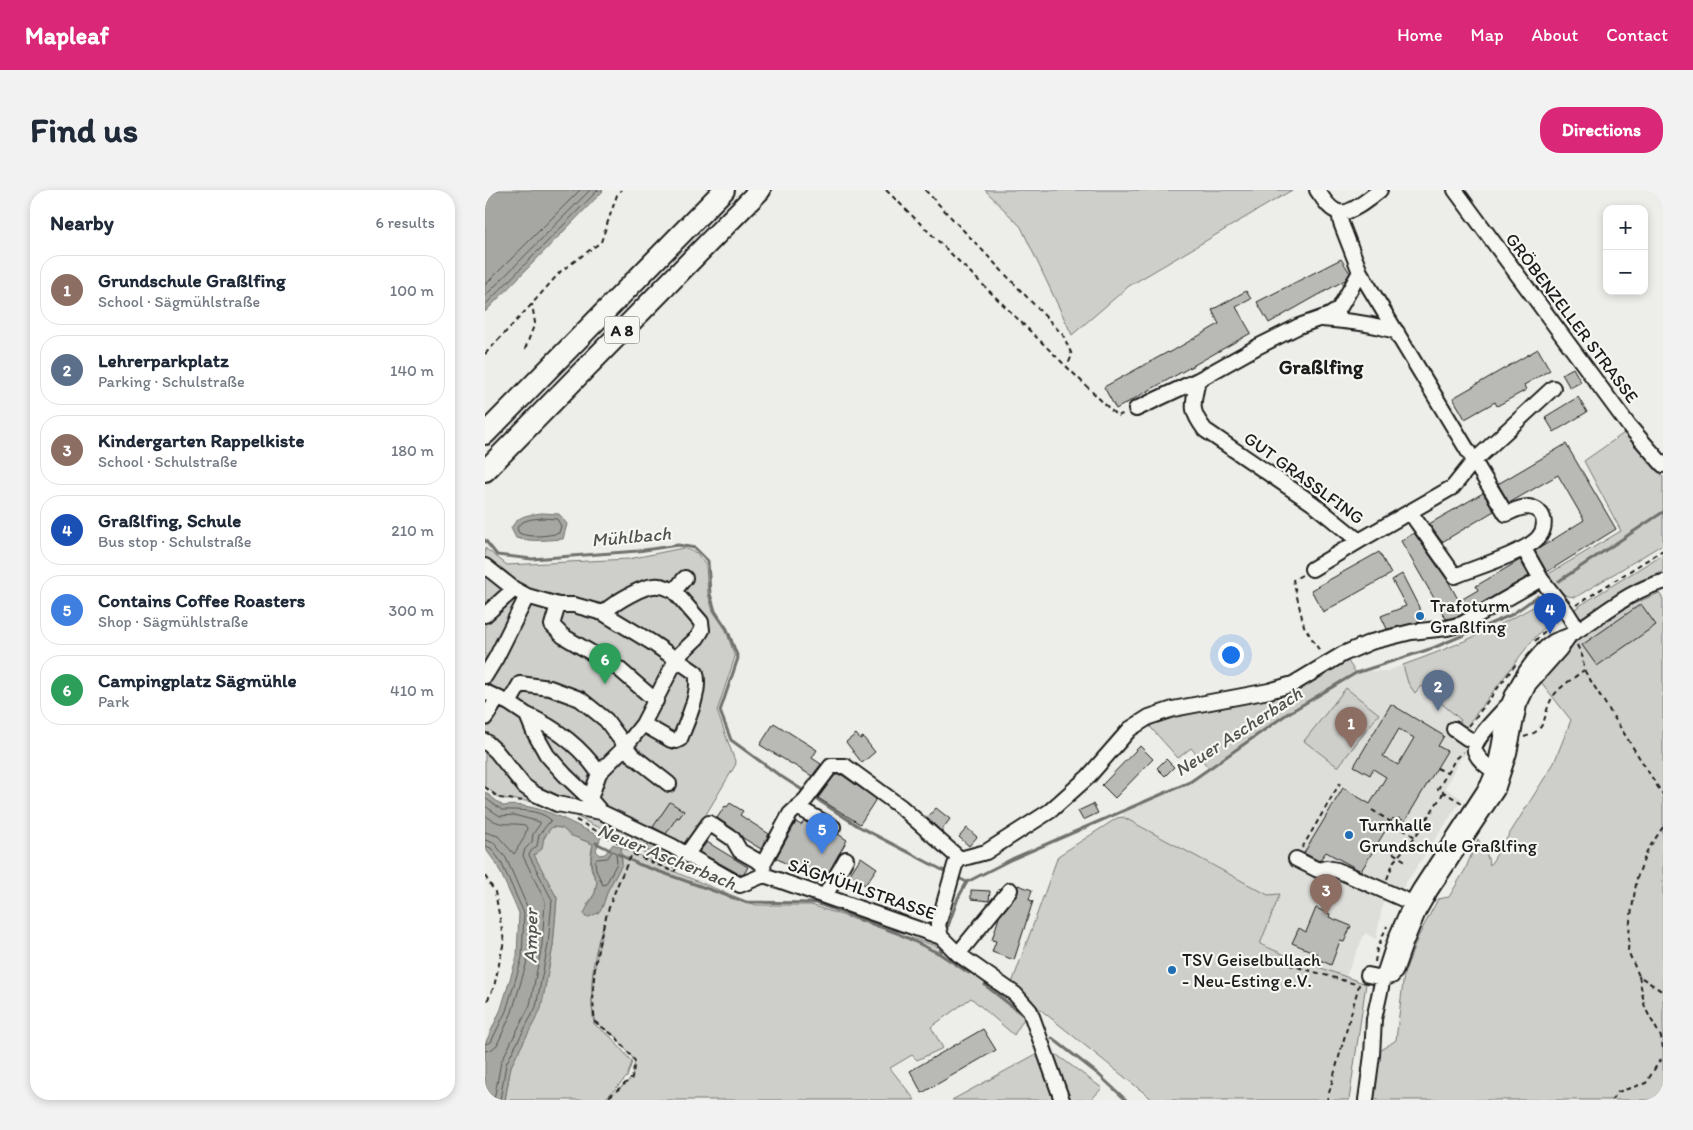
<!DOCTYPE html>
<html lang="en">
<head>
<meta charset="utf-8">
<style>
  :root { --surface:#fff; --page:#f2f2f3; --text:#1f2937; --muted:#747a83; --line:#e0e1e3; --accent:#db2777 }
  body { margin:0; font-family:Itim,sans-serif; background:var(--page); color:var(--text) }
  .controls { position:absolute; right:15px; top:15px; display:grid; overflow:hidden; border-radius:10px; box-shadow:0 2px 8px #0003 }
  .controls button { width:45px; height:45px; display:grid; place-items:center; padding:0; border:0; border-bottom:1px solid var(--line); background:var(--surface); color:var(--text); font:25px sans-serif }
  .you { position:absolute; left:745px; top:464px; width:18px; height:18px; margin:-12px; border:4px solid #fff; border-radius:50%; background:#1a73e8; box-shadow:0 0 0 8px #1a73e833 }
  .badge { display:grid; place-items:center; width:32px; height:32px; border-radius:50%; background:var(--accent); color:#fff; font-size:16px; font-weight:700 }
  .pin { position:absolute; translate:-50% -41px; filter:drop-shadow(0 1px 2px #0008) }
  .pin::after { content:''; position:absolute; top:26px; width:18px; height:15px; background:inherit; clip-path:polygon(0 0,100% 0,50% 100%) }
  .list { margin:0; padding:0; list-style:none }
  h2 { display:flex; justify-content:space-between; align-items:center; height:65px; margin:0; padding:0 20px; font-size:21px }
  h2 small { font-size:16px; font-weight:400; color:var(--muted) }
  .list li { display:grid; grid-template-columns:32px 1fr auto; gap:15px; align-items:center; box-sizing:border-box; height:70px; margin:0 10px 10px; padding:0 10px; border:1px solid var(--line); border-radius:20px }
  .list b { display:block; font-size:19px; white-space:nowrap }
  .list p { margin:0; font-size:16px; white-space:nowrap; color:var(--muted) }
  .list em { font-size:16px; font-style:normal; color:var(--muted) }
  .map { position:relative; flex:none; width:1178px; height:910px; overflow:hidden; border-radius:20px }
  header { display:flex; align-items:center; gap:30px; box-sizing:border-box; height:70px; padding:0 25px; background:var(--accent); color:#fff }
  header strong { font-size:24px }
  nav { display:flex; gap:28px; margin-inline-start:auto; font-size:18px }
  .intro { display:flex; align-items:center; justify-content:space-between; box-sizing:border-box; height:120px; padding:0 30px }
  h1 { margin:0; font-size:35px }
  .button { padding:12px 22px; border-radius:20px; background:var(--accent); color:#fff; font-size:18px; font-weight:700 }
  main { display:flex; gap:30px; padding:0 30px }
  aside { flex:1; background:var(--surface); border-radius:20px; box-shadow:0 2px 8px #0003 }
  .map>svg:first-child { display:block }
  .built { fill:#ddddda }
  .green { fill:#cececb; stroke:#757574 }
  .water { fill:#a6a6a3; stroke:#6f6f6d }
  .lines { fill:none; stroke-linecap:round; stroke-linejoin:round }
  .shore { stroke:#535352; stroke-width:1 }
  .stream { stroke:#6f6f6d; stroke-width:3 }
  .building { fill:#b9b9b6; stroke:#1c1c1c; fill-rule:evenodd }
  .minor-casing { stroke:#1c1c1c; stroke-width:18 }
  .highway-casing { stroke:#1c1c1c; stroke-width:24 }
  .path { stroke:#1c1c1c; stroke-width:2; stroke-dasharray:5 4; stroke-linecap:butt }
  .minor { stroke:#f6f6f2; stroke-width:14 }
  .highway { stroke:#f6f6f2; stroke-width:20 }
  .poi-dot { fill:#1f6fb2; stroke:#f6f6f2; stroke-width:2 }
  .labels { text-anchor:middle; stroke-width:4.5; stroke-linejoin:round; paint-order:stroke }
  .shield { fill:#f6f6f2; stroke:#5d5d5c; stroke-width:1 }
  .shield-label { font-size:16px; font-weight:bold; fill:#1c1c1c }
  .street-label { font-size:18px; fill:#1c1c1c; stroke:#f6f6f2 }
  .poi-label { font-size:18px; fill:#1c1c1c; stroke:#f6f6f2; text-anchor:start }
  .water-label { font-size:19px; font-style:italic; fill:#535352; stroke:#f6f6f2 }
  .quarter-label { font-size:20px; font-weight:bold; fill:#1c1c1c; stroke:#f6f6f2 }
</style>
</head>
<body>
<header>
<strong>Mapleaf</strong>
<nav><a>Home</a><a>Map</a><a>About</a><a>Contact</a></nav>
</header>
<div class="intro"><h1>Find us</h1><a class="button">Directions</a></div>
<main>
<aside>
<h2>Nearby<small>6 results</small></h2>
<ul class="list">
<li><span class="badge" style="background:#8d6e63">1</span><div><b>Grundschule Graßlfing</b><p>School · Sägmühlstraße</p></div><em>100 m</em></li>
<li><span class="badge" style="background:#5c6f8a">2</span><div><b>Lehrerparkplatz</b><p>Parking · Schulstraße</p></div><em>140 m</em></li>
<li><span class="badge" style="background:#8d6e63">3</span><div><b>Kindergarten Rappelkiste</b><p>School · Schulstraße</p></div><em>180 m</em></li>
<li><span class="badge" style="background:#1a4fb4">4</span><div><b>Graßlfing, Schule</b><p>Bus stop · Schulstraße</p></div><em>210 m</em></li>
<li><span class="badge" style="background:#3f7fe0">5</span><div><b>Contains Coffee Roasters</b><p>Shop · Sägmühlstraße</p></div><em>300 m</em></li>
<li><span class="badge" style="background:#2e9e5b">6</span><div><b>Campingplatz Sägmühle</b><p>Park</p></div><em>410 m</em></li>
</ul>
</aside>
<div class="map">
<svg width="1178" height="910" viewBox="0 0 1178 910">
  <rect width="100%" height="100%" fill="#edede9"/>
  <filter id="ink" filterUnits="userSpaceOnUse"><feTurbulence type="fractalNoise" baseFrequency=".02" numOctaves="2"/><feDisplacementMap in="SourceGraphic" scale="10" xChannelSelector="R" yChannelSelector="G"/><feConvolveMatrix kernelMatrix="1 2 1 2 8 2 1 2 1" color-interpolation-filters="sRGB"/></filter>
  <g filter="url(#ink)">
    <path class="built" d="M1065 407 1072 423 1046 452 981 537 979 552 981 564 975 569 960 598 977 609 909 711 899 707 891 749 880 743 860 788 775 754 794 704 783 705 638 627V621L705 592 802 524 871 483 885 481H902L946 465 1030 428Z"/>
    <path class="green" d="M500 0H807L644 96 587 145 536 37Z
      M1142 241 1178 287V354L1091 407C1076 407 1069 397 1060 386L1136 341 1099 271Z
      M0 358 22 375 144 369 198 358 212 363 221 376 223 404 228 421 241 440 250 467 232 521 251 574 189 678 167 668 126 641 108 635 79 620 58 613 14 608 0 596Z
      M1178 364V382C1168 386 1157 389 1148 394 1135 402 1107 432 1091 428L1089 424 1091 418Z
      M1174 403 1178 409V910H888L895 861 911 850 919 784 933 747 953 709 964 707 980 680 993 649 1001 662 1005 675 1069 573 1086 530 1056 492 1094 448 1148 414Z
      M1065 407 1072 423 1046 452 978 541 972 536 976 530 936 496 930 503 923 493 918 475C969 457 1019 435 1065 407Z
      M858 464 871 483 802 524 724 578 706 558 693 568 659 530 784 501Z
      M861 498 894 524 853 577 819 551Z
      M638 627 783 705 795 704 775 754 805 767 881 794 864 910H668L526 796 573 666 632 628Z
      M66 637 77 638 85 645 108 654C105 668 103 678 112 691L110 703 102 715 117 718 123 700 137 674 136 657 197 685 271 715H326L463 760 543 822 529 845 486 808 446 837 458 858 432 870 427 865 405 878 430 910H120L147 888 150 871 131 847 110 832 107 817 108 785 119 733C107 766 104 800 109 834L126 847 147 872 142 887 119 910H20L26 876 56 817 68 756 72 708 49 665Z
      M555 862 572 865 617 898 606 910H467Z"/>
    <path class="water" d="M0 0H117L118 1 0 122Z
      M57 323 74 324 82 334 78 349C62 350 46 352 31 348L26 338C34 325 42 325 57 323Z
      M0 602 18 616C53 611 85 633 116 647L111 660 114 665 120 664 128 654 136 657 137 674 123 700 117 718 113 723 104 727H100L99 723 110 703 112 691C104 678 106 668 108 654L85 645 77 638 67 637 59 647 57 659 49 665 72 708 68 756 56 819 26 876 20 910H0V854L16 819 32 766 34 723 12 675 0 658Z"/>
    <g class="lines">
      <path class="shore" d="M0 95 95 0
        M0 106 105 0
        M0 115 113 0
        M57 328 72 329 76 336 74 343C62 346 45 348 34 343L32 338C37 329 48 329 57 328Z
        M0 608 17 620C32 620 54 619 66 630L54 645 52 656 46 661 44 665 67 710 63 755 51 817 21 874 15 910
        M0 616 15 626 29 625 55 632V634L48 644 47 652 40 659 38 666 60 711 57 755 45 815 16 872 9 910
        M0 625C16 638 23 632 40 635L42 638 39 648 29 664 13 646 0 642
        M0 650 9 653 21 668 45 723 43 768 27 822 12 855 6 860 0 861
        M0 656 6 658 16 672 39 723 37 768 21 821 6 852 0 854
        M128 661 131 663 132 673 121 694 118 695 111 680 110 671 112 669 122 668Z"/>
      <path class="stream" d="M0 350 12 365 47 369 153 361 193 355 210 358 223 371 225 404 230 421 242 439 253 468 235 521 246 550 294 585 322 603
        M1074 391 1178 322
        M327 606 373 636 463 683
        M111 653 125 660
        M133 664 153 674 260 712 331 713 412 743 455 764 456 758
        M471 687 482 692
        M463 736 473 708 482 692 527 669 705 592 802 524 871 483 948 458 1026 425 1053 406
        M455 764 484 783
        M500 795 538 825
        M567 848 613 884 641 910"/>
    </g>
    <path class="building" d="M856 69 865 83 860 90 784 133 772 112Z
      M761 101 766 109 751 117 766 143 631 219 619 197 683 162 684 163 734 134 727 120Z
      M1053 159 1065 180 1039 195 1041 200 1012 216 1010 212 980 229 968 208Z
      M1088 178 1096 192 1085 198 1077 184Z
      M1093 207 1102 222 1069 242 1060 227Z
      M1081 254 1131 339 1062 382 1050 361 1099 330 1073 285 1024 313 1013 294Z
      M998 303 1009 321 957 352 944 334Z
      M929 343 963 391 974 411 993 400 991 396 1035 370 1044 386 974 426 961 429 916 351Z
      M894 362 906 384 838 422 826 400Z
      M917 384 940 429 931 433 902 439 896 426 921 416 907 390Z
      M1156 414 1171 435 1112 476 1097 455Z
      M906 514 959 546 953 556 962 561 920 631 913 628 911 631 908 628 876 681 841 662 834 671 819 663 858 598 885 614 901 587 888 579 885 585 869 576ZM914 539 929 548 913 575 898 566Z
      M289 533 332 560 327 568 336 574 327 586 275 555Z
      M371 544 375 549 378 547 390 562 377 573 361 552Z
      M655 556 668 569 630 608 617 595Z
      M681 569 689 577 680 586 672 578Z
      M350 585H357L391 609 375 634 333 608Z
      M185 612 199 621 194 628 192 627 181 644 168 637Z
      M245 613 258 621 255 625 284 644 276 659 258 648 253 642 232 628 240 616 242 617Z
      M608 614 613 623 598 630 593 621Z
      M451 618 465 629 456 641 442 628Z
      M319 631 344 645 349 646 353 644 362 650 337 694 291 668 311 632 316 635Z
      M482 638 492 647 484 656 474 647Z
      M222 652 263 677 259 684 256 685 214 662Z
      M163 654 184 665 180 672 160 659Z
      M376 667 392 678 380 695 365 684Z
      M533 695 547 700 544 710 548 711 529 770 507 762 511 751 507 750 514 727 532 705Z
      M486 700 505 701 504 711 486 709Z
      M831 718 845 724 844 727 866 736 859 752 855 751 846 775 831 768 833 764 807 753 814 738 821 742Z
      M498 839 511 860 437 903 425 881Z"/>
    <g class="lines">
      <defs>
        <path id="minor" d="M832 0C838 8 844 20 854 22 866 25 886 7 895 0
          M970 0 1144 236 1178 275
          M854 22 856 33 875 82 1021 324C1028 321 1035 317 1043 317 1061 319 1063 338 1052 349 1036 364 992 377 970 386L925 322
          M836 129C861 131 887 133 912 142
          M713 190C708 215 704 219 720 240L827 313 874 351 968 297 988 272 1068 198
          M651 219 713 190 772 157 814 136 845 125 854 119 875 82
          M1039 359 1056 389
          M0 376 29 399
          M827 379 874 351
          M42 406 73 415H89L118 423 166 452 211 483C216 502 202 531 195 549L191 551 186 550 158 534
          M73 415 67 435 78 446 134 479 171 511
          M118 423C129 413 159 394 174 396 179 396 185 399 189 401
          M0 425 29 399 42 406 11 468 0 486
          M0 502 24 513 42 525 49 542 62 565 80 585 105 609
          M24 513 35 494 65 498 95 509 121 530 147 565 184 594
          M42 525C71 538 95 556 114 583
          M0 528 13 508
          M969 539 982 548 991 552
          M0 551 11 561 39 596 50 604 72 614 116 622 187 656 255 695 279 685
          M1017 580 1010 582C1003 577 993 570 990 561 987 551 1014 525 1022 516
          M312 617 348 637
          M116 622 105 609 114 583 140 557 158 534 193 466 212 448 217 440 216 432 189 401 200 388
          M202 664 224 633 248 649 255 661 278 674
          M811 669 833 680 841 678 852 680 927 713
          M279 685 456 747 473 764 530 804 545 821 577 910
          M279 685 278 674 305 624 321 609 346 576H360L416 617 475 669
          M340 706 361 669
          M456 747 453 735 470 675 475 669 501 662 565 621 603 587 645 539 664 527 688 519 784 501 808 494 858 464 886 452 926 442 962 438 977 434 1056 389 1081 421 1093 440
          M473 764 525 700
          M910 782 921 751 933 722 945 701 1012 600 1024 563 1034 515 1044 494 1075 459 1084 446
          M883 785 898 788 907 786
          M881 910 887 865 889 829 898 788 911 748 924 718 935 699 1003 595C1016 569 1014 541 1024 514 1031 495 1050 464 1068 452 1073 449 1080 448 1085 445 1114 428 1146 399 1178 392"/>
        <path id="highway" d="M0 244 239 0
          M0 281 275 0"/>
      </defs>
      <use href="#minor" class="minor-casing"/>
      <use href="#highway" class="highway-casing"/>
      <path class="path" d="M401 0 632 226 640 223
        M440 0 578 145 587 165 582 177
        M40 159 50 133 47 114
        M0 164 47 114 76 81 116 52 132 5 136 0
        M817 385 808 390 819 436 836 463
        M1091 415 1178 360
        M1050 451 1073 428
        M1092 455 1098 468 1099 480 1178 605
        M984 536 1031 474
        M1039 547C1066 539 1056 523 1069 505 1077 495 1089 488 1099 480
        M952 578 962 583
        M0 597 14 608 39 611
        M977 613 953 599 971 568 978 562
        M887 620 930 647
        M91 630 149 661C122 709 102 777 110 832L131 847 150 871 147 888 120 910
        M1178 637 1162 661 1152 688 1145 731 1143 761 1154 786 1178 802
        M893 653 922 672
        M817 658 855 593
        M148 664 189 682 194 674
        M0 686 10 702 19 751 9 797 0 815
        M902 689 909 671 930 647 959 602
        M778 767 874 795 842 910
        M890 772 892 759 902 736
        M1154 786 1160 818 1176 847 1178 858
        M1127 910 1133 902 1161 893 1178 865"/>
      <use href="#minor" class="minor"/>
      <use href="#highway" class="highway"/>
    </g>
  </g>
  <g class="poi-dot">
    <circle cx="935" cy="426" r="5"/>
    <circle cx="864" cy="645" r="5"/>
    <circle cx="687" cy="780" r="5"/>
  </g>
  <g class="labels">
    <rect class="shield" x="119.5" y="126.5" width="35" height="27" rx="4"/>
    <g class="shield-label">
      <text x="137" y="146">A 8</text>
    </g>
    <g class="street-label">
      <text transform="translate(1087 128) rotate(53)" y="6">GRÖBENZELLER STRASSE</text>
      <text transform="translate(819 288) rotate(36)" y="6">GUT GRASSLFING</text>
      <text transform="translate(377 699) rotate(19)" y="6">SÄGMÜHLSTRASSE</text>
    </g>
    <g class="poi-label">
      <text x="945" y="422">Trafoturm<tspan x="945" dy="21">Graßlfing</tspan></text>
      <text x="874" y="641">Turnhalle<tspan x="874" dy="21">Grundschule Graßlfing</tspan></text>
      <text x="697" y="776">TSV Geiselbullach<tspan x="697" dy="21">- Neu-Esting e.V.</tspan></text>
    </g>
    <g class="water-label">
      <text transform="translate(146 346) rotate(-5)" y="7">Mühlbach</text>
      <text transform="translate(753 541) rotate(-33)" y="7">Neuer Ascherbach</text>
      <text transform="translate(182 666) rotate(22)" y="7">Neuer Ascherbach</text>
      <text transform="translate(45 746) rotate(-89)" y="7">Amper</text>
    </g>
    <g class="quarter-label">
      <text x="836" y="184">Graßlfing</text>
    </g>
  </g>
</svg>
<div class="controls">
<button>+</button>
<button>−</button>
</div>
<div class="you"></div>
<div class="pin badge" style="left:866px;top:558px;background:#8d6e63">1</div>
<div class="pin badge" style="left:953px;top:521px;background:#5c6f8a">2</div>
<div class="pin badge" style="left:841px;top:725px;background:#8d6e63">3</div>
<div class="pin badge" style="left:1065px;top:444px;background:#1a4fb4">4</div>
<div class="pin badge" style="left:337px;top:664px;background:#3f7fe0">5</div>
<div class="pin badge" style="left:120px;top:494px;background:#2e9e5b">6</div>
</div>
</main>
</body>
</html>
